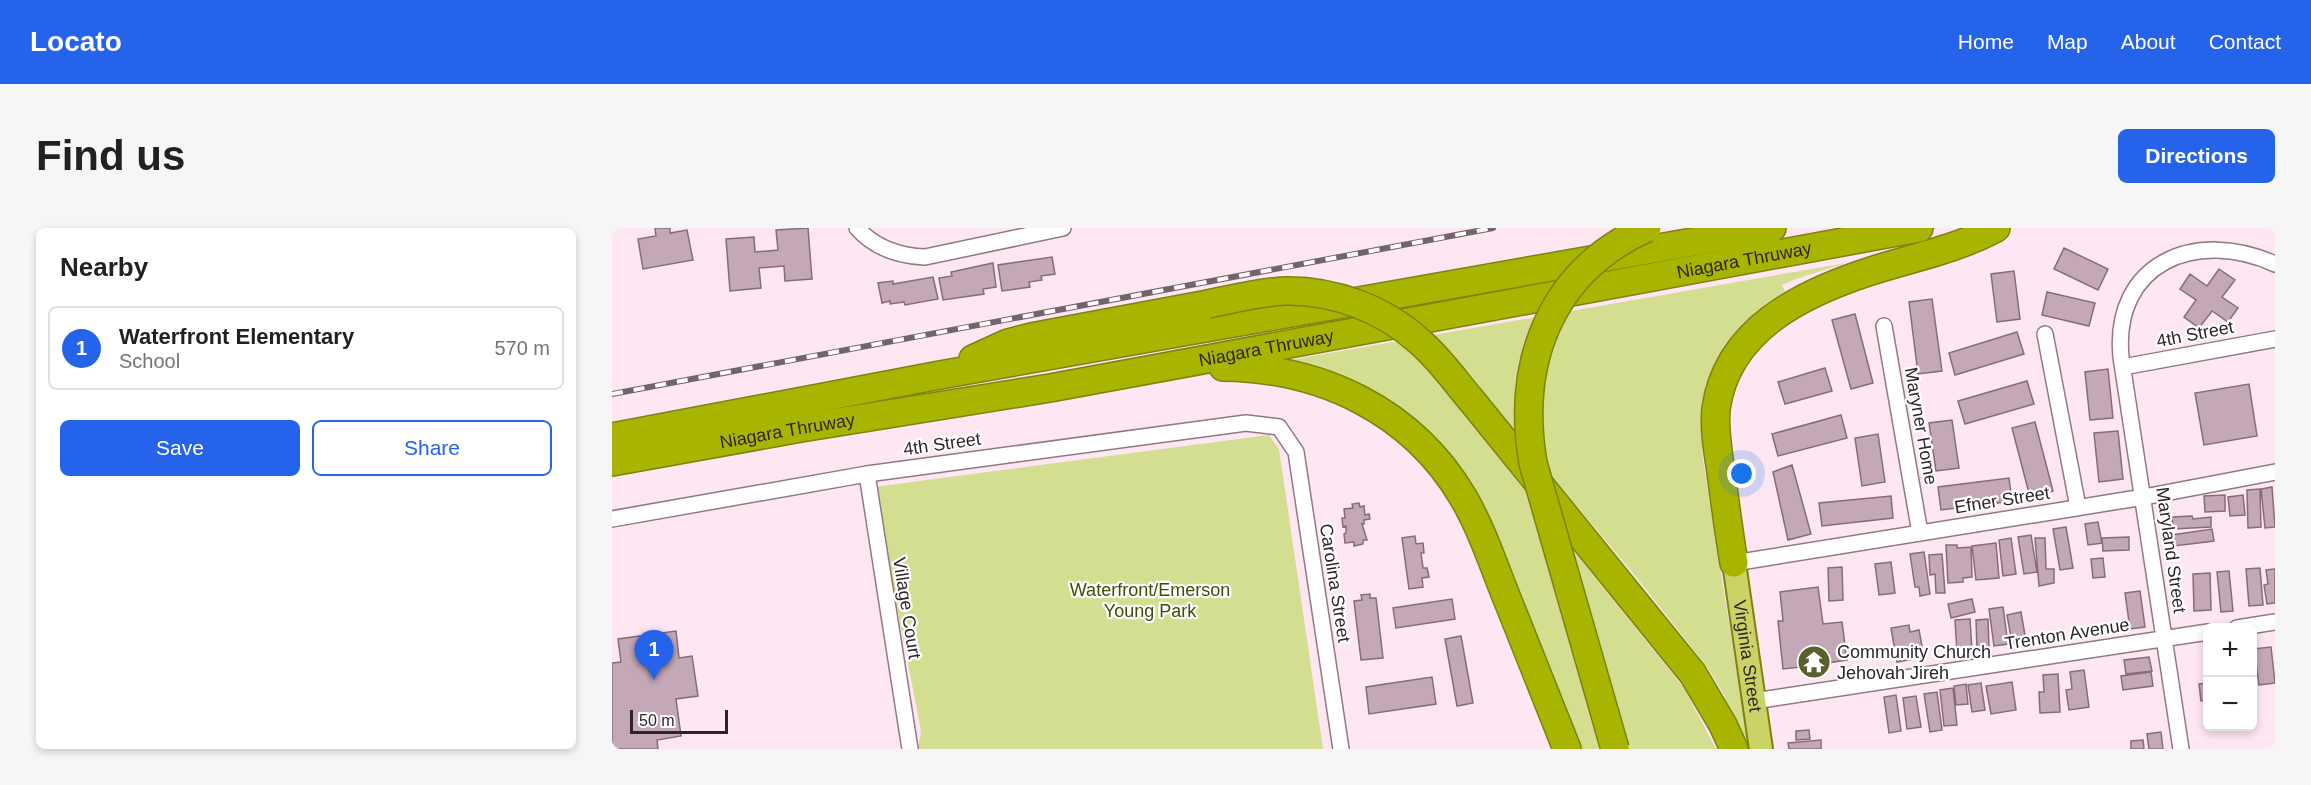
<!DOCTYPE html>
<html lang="en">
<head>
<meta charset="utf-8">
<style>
  :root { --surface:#fff; --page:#f6f6f6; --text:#202124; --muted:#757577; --line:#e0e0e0; --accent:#2563eb }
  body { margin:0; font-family:Helvetica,sans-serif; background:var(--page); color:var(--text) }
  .controls { position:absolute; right:18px; bottom:18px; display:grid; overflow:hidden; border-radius:9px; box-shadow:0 3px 9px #0003 }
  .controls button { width:54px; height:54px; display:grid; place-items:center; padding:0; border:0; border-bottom:2px solid var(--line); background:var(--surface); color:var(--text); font:30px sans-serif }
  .scale { position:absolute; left:18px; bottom:15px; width:98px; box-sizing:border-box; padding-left:6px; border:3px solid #2e2329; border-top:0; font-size:16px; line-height:21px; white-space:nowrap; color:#2e2329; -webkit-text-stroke:4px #fff; paint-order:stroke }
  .you { position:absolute; left:1130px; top:246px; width:21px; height:21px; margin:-15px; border:4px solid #fff; border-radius:50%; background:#1a73e8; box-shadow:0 0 0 9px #1a73e833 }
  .badge { display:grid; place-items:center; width:39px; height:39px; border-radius:50%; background:var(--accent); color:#fff; font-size:20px; font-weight:700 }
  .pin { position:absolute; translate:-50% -50px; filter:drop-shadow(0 2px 3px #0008) }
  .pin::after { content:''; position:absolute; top:32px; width:21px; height:18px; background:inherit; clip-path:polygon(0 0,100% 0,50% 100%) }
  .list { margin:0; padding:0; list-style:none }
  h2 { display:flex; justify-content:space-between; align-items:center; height:78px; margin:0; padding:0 24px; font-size:26px }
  h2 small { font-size:20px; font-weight:400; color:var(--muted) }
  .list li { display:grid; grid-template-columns:39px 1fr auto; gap:18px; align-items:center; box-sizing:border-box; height:84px; margin:0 12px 12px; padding:0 12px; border:2px solid var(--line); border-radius:9px }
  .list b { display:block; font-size:22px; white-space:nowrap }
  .list p { margin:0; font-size:20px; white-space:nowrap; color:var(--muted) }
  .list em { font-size:20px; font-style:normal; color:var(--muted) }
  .actions { display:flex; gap:12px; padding:18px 24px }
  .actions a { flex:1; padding:14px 0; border:2px solid var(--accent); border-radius:9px; text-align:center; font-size:21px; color:var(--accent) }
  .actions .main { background:var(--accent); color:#fff }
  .map { position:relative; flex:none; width:1663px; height:521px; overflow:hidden; border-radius:9px }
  header { display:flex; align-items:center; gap:36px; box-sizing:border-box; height:84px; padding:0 30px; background:var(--accent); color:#fff }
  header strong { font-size:28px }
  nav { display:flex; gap:33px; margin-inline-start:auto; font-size:21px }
  .intro { display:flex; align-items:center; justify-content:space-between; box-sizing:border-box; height:144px; padding:0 36px }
  h1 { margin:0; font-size:42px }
  .button { padding:15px 27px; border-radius:9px; background:var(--accent); color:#fff; font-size:21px; font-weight:700 }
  main { display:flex; gap:36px; padding:0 36px }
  aside { flex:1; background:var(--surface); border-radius:9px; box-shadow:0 3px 9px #0003 }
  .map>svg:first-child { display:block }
  .green { fill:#d3de90 }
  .building { fill:#c4a8b7; stroke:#866c7a; stroke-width:1.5 }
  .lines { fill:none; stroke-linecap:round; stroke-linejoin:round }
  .minor-casing { stroke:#927886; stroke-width:18 }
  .primary-casing { stroke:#7d820e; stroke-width:26 }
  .motorway-casing { stroke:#7d820e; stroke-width:30 }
  .minor { stroke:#fff; stroke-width:15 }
  .primary { stroke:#cbd366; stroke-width:22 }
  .motorway { stroke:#a8b500; stroke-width:27 }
  .rail-casing { stroke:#73646c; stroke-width:6 }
  .rail { stroke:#fff; stroke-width:4; stroke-dasharray:11; stroke-linecap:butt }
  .motorway-bridge-casing { stroke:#7d820e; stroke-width:30; stroke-linecap:butt }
  .motorway-bridge { stroke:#a8b500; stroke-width:27 }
  .labels { text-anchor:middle; stroke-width:4.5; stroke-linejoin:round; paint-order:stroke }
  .street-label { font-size:18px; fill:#2e2329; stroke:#fff }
  .park-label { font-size:18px; fill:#454b07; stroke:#fff }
  .poi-label { font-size:18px; fill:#2e2329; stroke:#fff; text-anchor:start }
</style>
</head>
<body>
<header>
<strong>Locato</strong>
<nav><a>Home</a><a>Map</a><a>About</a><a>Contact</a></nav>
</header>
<div class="intro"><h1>Find us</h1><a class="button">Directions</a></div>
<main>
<aside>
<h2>Nearby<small></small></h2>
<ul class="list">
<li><span class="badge">1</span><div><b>Waterfront Elementary</b><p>School</p></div><em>570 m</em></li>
</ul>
<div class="actions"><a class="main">Save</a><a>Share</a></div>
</aside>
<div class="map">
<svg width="1663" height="521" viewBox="0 0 1663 521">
  <rect width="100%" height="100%" fill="#fee6f3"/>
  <path class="green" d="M1234 35 1184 51 1170 57 1173 63C1131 88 1107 125 1093 172 1088 191 1090 212 1091 232L1137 521H1133L1112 467 1096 440 1025 350 896 196 849 176 905 252 1072 460 1104 521H965L822 211 672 133Z
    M657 207 667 221 711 521H306L309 503 262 259Z"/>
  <path class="building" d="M43 0H58V5L75 2 81 32 31 41 26 11 44 8Z
    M196 0 200 51 173 53 172 38 147 40 149 60 118 63 114 11 142 9 143 24 166 22 164 2Z
    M1452 20 1496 41 1486 62 1442 41Z
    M440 29 443 46 429 48 430 52 417 54 418 59 390 63 386 37Z
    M381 35 384 59 371 61 372 66 331 72 327 50 340 48 339 44Z
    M1607 41 1623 52 1610 69 1626 80 1616 94 1600 83 1587 100 1572 89 1584 72 1568 61 1578 46 1595 58Z
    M1402 43 1408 91 1385 94 1379 46Z
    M321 49 326 71 293 77 292 74 278 76V73L270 75 266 55 281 53V56Z
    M1435 64 1483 75 1477 98 1430 87Z
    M1320 71 1330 143 1306 146 1297 74Z
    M1243 86 1261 155 1239 161 1220 92Z
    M1405 104 1412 126 1343 147 1337 125Z
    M1213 140 1220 163 1173 176 1166 154Z
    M1496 141 1501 190 1478 192 1473 144Z
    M1415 153 1422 176 1353 196 1346 173Z
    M1637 156 1645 208 1592 217 1583 165Z
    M1229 187 1235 210 1166 228 1160 206Z
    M1340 192 1347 240 1324 243 1317 195Z
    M1423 194 1441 263 1418 269 1400 200Z
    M1506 203 1511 251 1487 254 1482 205Z
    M1266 206 1273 254 1250 258 1243 210Z
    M1180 237 1199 306 1176 312 1161 244Z
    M1397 250 1400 273 1329 282 1326 259Z
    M1660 259 1663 299 1653 300 1649 261Z
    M1648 261 1649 299 1636 300 1635 262Z
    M1613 267V283L1593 284 1592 268Z
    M1631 267 1633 287 1618 288 1616 269Z
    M1279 268 1281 290 1210 298 1207 275Z
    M747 275 748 279 752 278 753 287 757 286 758 291 752 292V296H750L755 312H751V316L742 318V314L733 315 732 306 734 305V298L731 299 730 290H733L732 281 741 280 740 276Z
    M1580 288 1581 291 1599 289V299L1561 301 1560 289Z
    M1486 294 1490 315 1476 317 1473 296Z
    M1454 299 1461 340 1448 342 1441 301Z
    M1600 301 1602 313 1562 318 1560 307Z
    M1419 307 1425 344 1412 346 1406 309Z
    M803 308 804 316 811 315 812 325H809L811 340H815L817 349 810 350 811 359 797 361 790 310Z
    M1517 309V322L1491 323 1490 310Z
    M1399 310 1404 346 1391 348 1387 312Z
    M1423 310H1433L1434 341H1442V355L1427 358Z
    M1384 315 1387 350 1364 352 1360 318Z
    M1334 317H1345V320L1359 319 1360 349 1351 350V354L1336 355Z
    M1312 324 1318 366 1308 368 1307 359H1303L1298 326Z
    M1330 326 1333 365H1324L1323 346 1318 347 1317 327Z
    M1491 330 1493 349 1481 350 1479 331Z
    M1279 334 1283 365 1267 367 1263 336Z
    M1230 339 1231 372 1217 373 1216 340Z
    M1648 340 1651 377 1637 378 1634 341Z
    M1663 341V375L1655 376 1652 357 1656 356 1654 342Z
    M1617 343 1621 383 1609 384 1605 344Z
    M1598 345 1599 382 1582 383 1581 346Z
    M1206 359 1211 396 1230 394 1235 432 1208 436V443L1197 445V438L1171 441 1166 393H1171L1168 364Z
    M1528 363 1533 399 1518 401 1513 365Z
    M758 366V370H764L771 430 749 432 742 373 750 372 749 367Z
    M840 371 843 391 784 400 781 380Z
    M1360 371 1363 384 1339 390 1336 376Z
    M1391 379 1396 416 1382 418 1377 381Z
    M1409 384 1414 413 1400 415 1395 387Z
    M1358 391 1360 423 1345 424 1343 392Z
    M1376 391 1377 421 1365 422 1364 392Z
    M1297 397 1298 404 1307 402 1312 429 1285 434 1279 400Z
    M64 403 67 430 80 428 86 468 64 471 69 508 45 512 46 521H0V435L9 434 6 411Z
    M849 408 861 475 845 478 833 411Z
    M1659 419 1663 455 1647 457 1642 421Z
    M1537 429 1540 443 1514 446 1512 432Z
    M1472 442 1477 479 1457 482 1454 462 1460 461 1458 444Z
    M1539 444 1541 458 1511 462 1509 448Z
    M1446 446 1448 484 1428 485 1427 464H1432L1431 447Z
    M820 449 824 476 757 486 754 459Z
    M1400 454 1404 482 1379 486 1374 458Z
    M1369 455 1373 482 1360 484 1356 457Z
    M1596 455V472L1589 473 1587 456Z
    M1354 456 1356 476 1344 477 1342 458Z
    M1341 460 1345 497 1332 498 1328 462Z
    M1325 464 1330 502 1318 504 1312 466Z
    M1284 467 1289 503 1277 505 1272 469Z
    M1304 468 1309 499 1295 501 1291 470Z
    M1197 502 1198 511 1184 512V503Z
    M1549 504 1551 521H1537L1535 506Z
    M1209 512V521H1177L1176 515Z
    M1531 512 1532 521H1519V513Z"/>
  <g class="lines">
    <defs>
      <path id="minor" d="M245 0C263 20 286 28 313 29L451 0
        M1272 98 1308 305
        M1433 106 1466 279
        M1511 139 1663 111
        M255 246 298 521
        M0 291 255 246 634 195 667 199 684 224 729 521
        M1122 335 1532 269 1663 244
        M1625 400 1663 394
        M1142 473 1596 404
        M1569 521 1509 129C1500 35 1584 0 1663 36"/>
      <g id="primary">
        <path id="s1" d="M1122 335 1149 521"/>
      </g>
      <g id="motorway">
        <path d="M361 131 396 115 419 109 596 76"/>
        <path d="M611 139C710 140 800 183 851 269 871 303 883 342 898 378 917 426 936 473 955 521"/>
        <path d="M860 173 1081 446 1111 497 1122 521"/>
        <path d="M0 209 328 147 1160 0"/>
        <path id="s2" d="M0 234 189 200 438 160 1307 0"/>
        <path d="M1122 335C1117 305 1113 275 1109 244 1106 224 1102 202 1104 181 1115 101 1191 65 1259 43 1302 29 1343 22 1384 0"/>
      </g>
    </defs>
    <use href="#minor" class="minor-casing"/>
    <use href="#primary" class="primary-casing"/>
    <use href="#motorway" class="motorway-casing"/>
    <use href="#minor" class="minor"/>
    <use href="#primary" class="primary"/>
    <use href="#motorway" class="motorway"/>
    <defs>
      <path id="rail" d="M0 166 881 0"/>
    </defs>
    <use href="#rail" class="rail-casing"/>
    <use href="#rail" class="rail"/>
    <defs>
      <path id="motorway-bridge" d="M596 76C621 71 648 64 673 63 722 62 772 81 808 114 828 131 843 153 860 173
        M1003 521 921 235C904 135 938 43 1035 0"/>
    </defs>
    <use href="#motorway-bridge" class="motorway-bridge-casing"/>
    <use href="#motorway-bridge" class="motorway-bridge"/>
  </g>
  <defs>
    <symbol id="temple-disc" viewBox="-11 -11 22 22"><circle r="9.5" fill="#595f2d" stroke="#fff"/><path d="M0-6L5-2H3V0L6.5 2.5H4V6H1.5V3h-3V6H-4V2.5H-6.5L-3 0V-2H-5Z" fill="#fff"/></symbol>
  </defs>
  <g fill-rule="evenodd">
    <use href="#temple-disc" x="1183" y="415" width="38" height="38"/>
  </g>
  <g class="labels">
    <g class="street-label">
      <text dy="6" stroke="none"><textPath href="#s2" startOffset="1150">Niagara Thruway</textPath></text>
      <text transform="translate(1583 106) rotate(-11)" y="6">4th Street</text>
      <text dy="6" stroke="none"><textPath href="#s2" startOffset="664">Niagara Thruway</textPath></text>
      <text transform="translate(1309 198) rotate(80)" y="6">Maryner Home</text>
      <text dy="6" stroke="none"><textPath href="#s2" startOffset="178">Niagara Thruway</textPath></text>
      <text transform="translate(330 216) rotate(-8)" y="6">4th Street</text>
      <text transform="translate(1390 272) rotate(-9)" y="6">Efner Street</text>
      <text transform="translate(1559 322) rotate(82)" y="6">Maryland Street</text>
      <text transform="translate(723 355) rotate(81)" y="6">Carolina Street</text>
      <text transform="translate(295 380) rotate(81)" y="6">Village Court</text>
      <text transform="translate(1455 406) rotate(-9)" y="6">Trenton Avenue</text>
      <text dy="6" stroke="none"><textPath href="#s1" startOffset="94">Virginia Street</textPath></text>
    </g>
    <g class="park-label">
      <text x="538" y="368">Waterfront/Emerson<tspan x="538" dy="21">Young Park</tspan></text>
    </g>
    <g class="poi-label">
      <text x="1225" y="430">Community Church<tspan x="1225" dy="21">Jehovah Jireh</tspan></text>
    </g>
  </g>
</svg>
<div class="controls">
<button>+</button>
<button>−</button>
</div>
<div class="scale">50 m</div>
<div class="you"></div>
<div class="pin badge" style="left:42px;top:452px">1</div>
</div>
</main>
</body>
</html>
